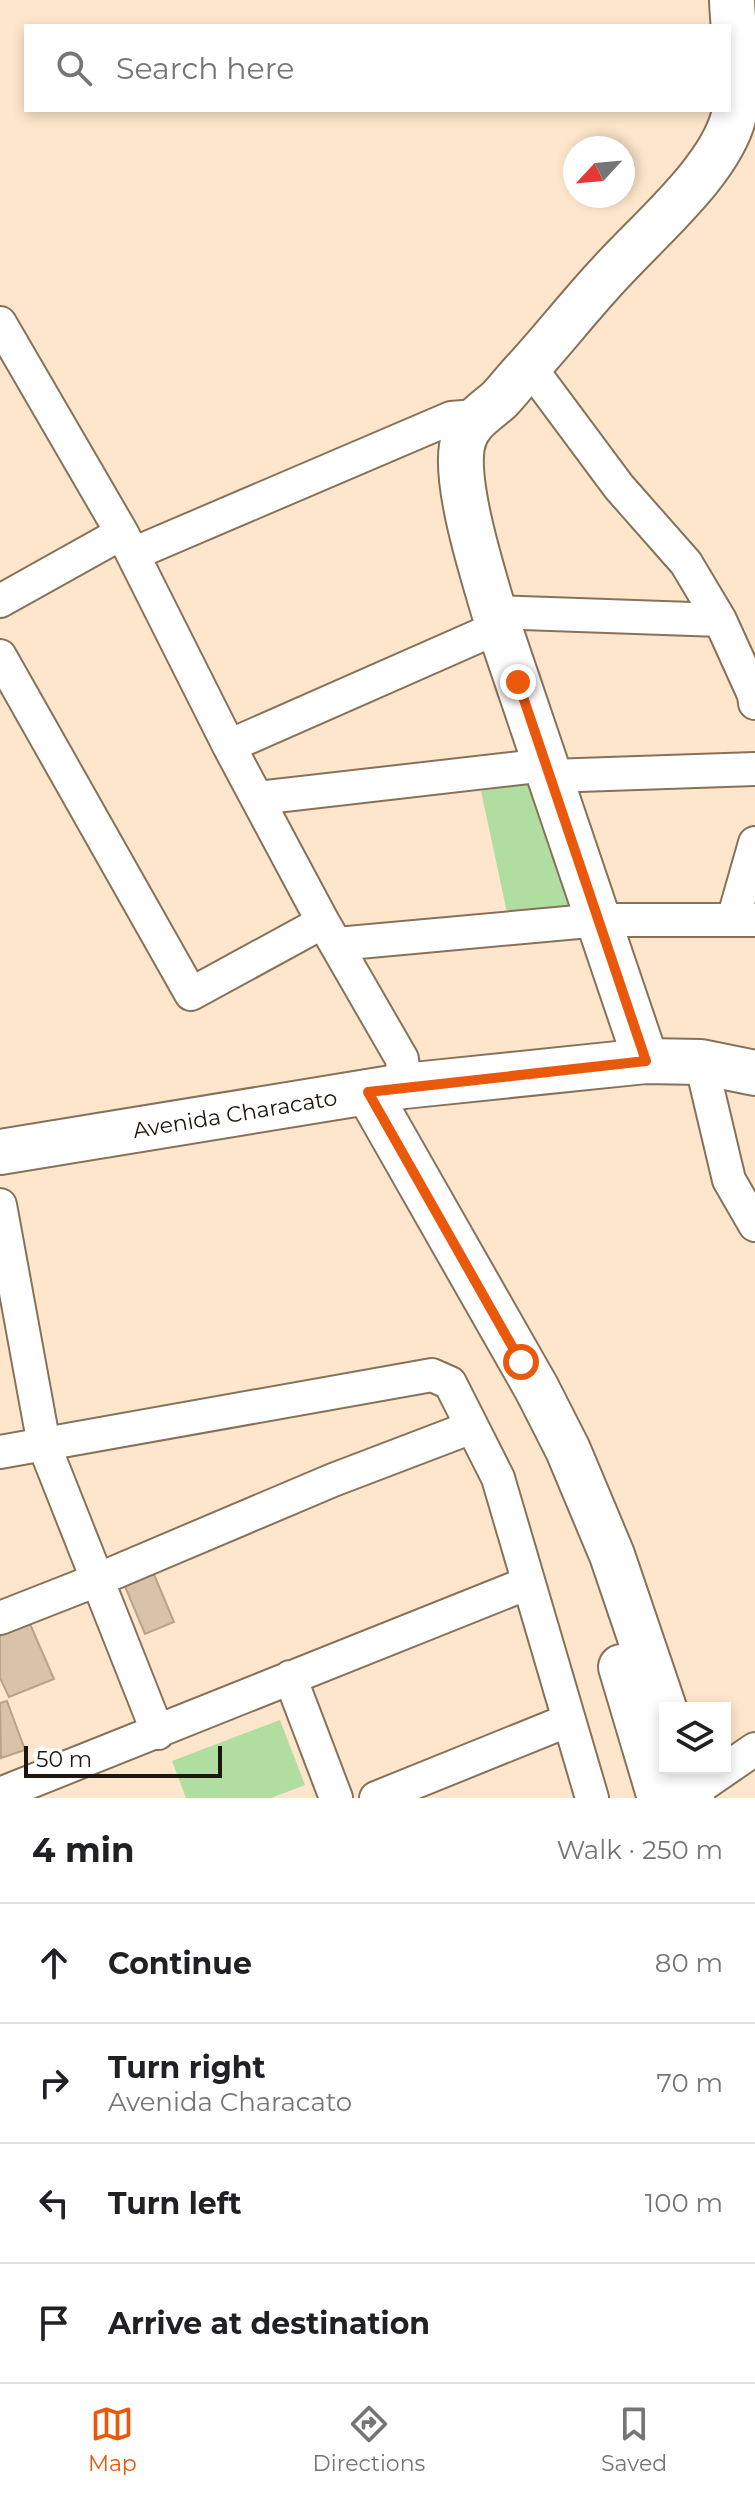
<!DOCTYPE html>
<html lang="en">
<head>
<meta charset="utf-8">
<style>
  :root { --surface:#fff; --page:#f2f2f2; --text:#202124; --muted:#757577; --line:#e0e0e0; --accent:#ea580c }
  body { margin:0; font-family:Montserrat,sans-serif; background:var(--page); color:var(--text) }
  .controls { position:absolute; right:24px; bottom:24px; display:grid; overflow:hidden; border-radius:0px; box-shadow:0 4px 12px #0003 }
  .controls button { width:72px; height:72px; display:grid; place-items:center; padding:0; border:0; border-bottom:2px solid var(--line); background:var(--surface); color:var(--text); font:40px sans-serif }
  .compass { position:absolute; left:563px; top:136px; width:72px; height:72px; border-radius:50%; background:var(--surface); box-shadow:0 4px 12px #0003; rotate:244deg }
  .scale { position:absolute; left:24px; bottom:20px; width:198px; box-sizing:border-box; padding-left:8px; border:4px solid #1e160d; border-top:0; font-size:22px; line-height:28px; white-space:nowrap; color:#1e160d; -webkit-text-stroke:6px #fff; paint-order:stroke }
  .stop { position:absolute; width:24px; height:24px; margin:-18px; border:6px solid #ea580c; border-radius:50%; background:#fff }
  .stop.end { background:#ea580c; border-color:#fff; box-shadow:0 2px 8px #0008 }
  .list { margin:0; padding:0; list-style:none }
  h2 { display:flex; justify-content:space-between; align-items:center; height:104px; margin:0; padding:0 32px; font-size:34px }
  h2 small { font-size:26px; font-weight:400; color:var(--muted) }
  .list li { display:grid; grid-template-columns:52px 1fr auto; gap:24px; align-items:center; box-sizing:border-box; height:120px; padding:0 32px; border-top:2px solid var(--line) }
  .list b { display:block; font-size:30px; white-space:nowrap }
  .list p { margin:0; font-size:26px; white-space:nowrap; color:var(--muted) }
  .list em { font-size:26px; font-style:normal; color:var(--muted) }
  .icon { flex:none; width:44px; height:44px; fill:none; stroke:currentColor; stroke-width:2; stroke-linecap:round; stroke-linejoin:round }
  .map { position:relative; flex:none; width:755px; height:1798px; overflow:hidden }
  .search { position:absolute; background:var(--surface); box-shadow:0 4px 12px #0003; left:24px; right:24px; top:24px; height:88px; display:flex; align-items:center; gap:20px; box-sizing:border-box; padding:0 28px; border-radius:0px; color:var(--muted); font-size:30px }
  .sheet { height:584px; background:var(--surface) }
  nav { display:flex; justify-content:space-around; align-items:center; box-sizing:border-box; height:112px; border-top:2px solid var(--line); background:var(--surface); font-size:22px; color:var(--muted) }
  nav a { display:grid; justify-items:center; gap:4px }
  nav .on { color:var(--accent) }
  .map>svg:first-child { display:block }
  .green { fill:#afdea0 }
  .building { fill:#d8c2a8; stroke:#b8a289; stroke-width:2 }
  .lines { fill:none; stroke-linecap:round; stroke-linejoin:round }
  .street-casing { stroke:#86725a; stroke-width:36 }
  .secondary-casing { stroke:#86725a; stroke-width:48 }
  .street { stroke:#fff; stroke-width:32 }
  .secondary { stroke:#fff; stroke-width:44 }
  .route { stroke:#ea580c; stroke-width:10 }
  .labels { text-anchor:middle; stroke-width:7; stroke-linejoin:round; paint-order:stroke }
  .street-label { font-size:22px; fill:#1e160d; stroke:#fff }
</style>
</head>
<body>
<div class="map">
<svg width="755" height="1798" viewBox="0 0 755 1798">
  <rect width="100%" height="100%" fill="#fde6cb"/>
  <path class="green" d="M535 783 572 916 509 922 481 791Z
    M280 1720 305 1785 271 1798H186L172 1761Z"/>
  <path class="building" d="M150 1565 174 1622 145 1634 121 1577Z
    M30 1624 54 1679 9 1697 0 1678V1636Z
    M7 1701 25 1750 1 1758 0 1703Z"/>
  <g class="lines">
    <defs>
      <path id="street" d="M0 323 122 533 229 746 323 922 402 1059 404 1086
        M529 366 619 487 686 563 720 620 754 695 755 703
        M133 554 451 418 476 416
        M0 601 122 533
        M494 612 720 620
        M0 656 191 994 323 922
        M229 746 499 627
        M550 776 755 769
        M258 798 546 765
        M733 920 755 843
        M337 944 600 920H755
        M701 1062 729 1180 755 1225
        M0 1205 44 1445 158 1733
        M0 1452 432 1375 450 1383 498 1478 592 1798
        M0 1618 97 1580 333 1480 472 1427
        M290 1677 336 1798
        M691 1793 755 1749
        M0 1794 528 1583
        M376 1798 569 1720"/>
      <g id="secondary">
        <path d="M646 1061 494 612C482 571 455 486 462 446 466 423 483 414 499 400 506 393 512 385 519 377 551 343 579 306 611 272 649 230 721 170 734 115 742 83 733 34 732 0"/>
        <path d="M368 1092 537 1389 568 1450 612 1555 665 1711"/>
        <path id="s1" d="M0 1152 404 1086 646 1061 701 1062 755 1073"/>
        <path d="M621 1667 660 1798"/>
        <path d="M683 1768 692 1798"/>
      </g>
    </defs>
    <use href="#street" class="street-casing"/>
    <use href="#secondary" class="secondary-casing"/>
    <use href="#street" class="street"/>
    <use href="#secondary" class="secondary"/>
  </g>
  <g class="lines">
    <path class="route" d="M518 682 646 1061 368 1092 521 1362"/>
  </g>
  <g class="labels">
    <g class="street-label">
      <text dy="8" stroke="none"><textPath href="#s1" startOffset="238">Avenida Characato</textPath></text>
    </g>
  </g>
</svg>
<div class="controls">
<button><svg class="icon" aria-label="layers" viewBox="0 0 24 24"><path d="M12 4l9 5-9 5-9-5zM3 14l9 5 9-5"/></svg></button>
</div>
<svg class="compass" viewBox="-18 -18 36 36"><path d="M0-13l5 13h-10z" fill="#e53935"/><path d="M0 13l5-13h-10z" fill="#757577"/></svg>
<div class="scale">50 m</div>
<div class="stop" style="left:521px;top:1362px"></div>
<div class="stop end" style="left:518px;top:682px"></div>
<div class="search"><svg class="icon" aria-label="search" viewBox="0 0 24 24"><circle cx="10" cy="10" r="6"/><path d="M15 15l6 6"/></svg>Search here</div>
</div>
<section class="sheet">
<h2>4 min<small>Walk · 250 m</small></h2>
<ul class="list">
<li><svg class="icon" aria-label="ahead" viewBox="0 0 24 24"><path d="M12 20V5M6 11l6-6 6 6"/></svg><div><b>Continue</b></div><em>80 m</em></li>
<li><svg class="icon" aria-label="right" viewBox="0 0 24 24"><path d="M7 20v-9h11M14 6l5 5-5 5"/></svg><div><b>Turn right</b><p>Avenida Characato</p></div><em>70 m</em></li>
<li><svg class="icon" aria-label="left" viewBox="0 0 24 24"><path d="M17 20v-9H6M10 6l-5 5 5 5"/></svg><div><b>Turn left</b></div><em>100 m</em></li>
<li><svg class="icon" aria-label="arrive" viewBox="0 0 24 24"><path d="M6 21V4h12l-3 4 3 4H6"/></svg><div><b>Arrive at destination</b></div></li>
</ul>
</section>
<nav>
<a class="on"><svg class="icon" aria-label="map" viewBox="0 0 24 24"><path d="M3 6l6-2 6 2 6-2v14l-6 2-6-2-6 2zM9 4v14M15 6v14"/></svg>Map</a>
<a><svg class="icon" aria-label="directions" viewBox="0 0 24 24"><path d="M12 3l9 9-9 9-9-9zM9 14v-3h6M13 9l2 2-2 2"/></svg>Directions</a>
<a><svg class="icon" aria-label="saved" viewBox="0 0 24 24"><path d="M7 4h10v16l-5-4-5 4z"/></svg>Saved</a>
</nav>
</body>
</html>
